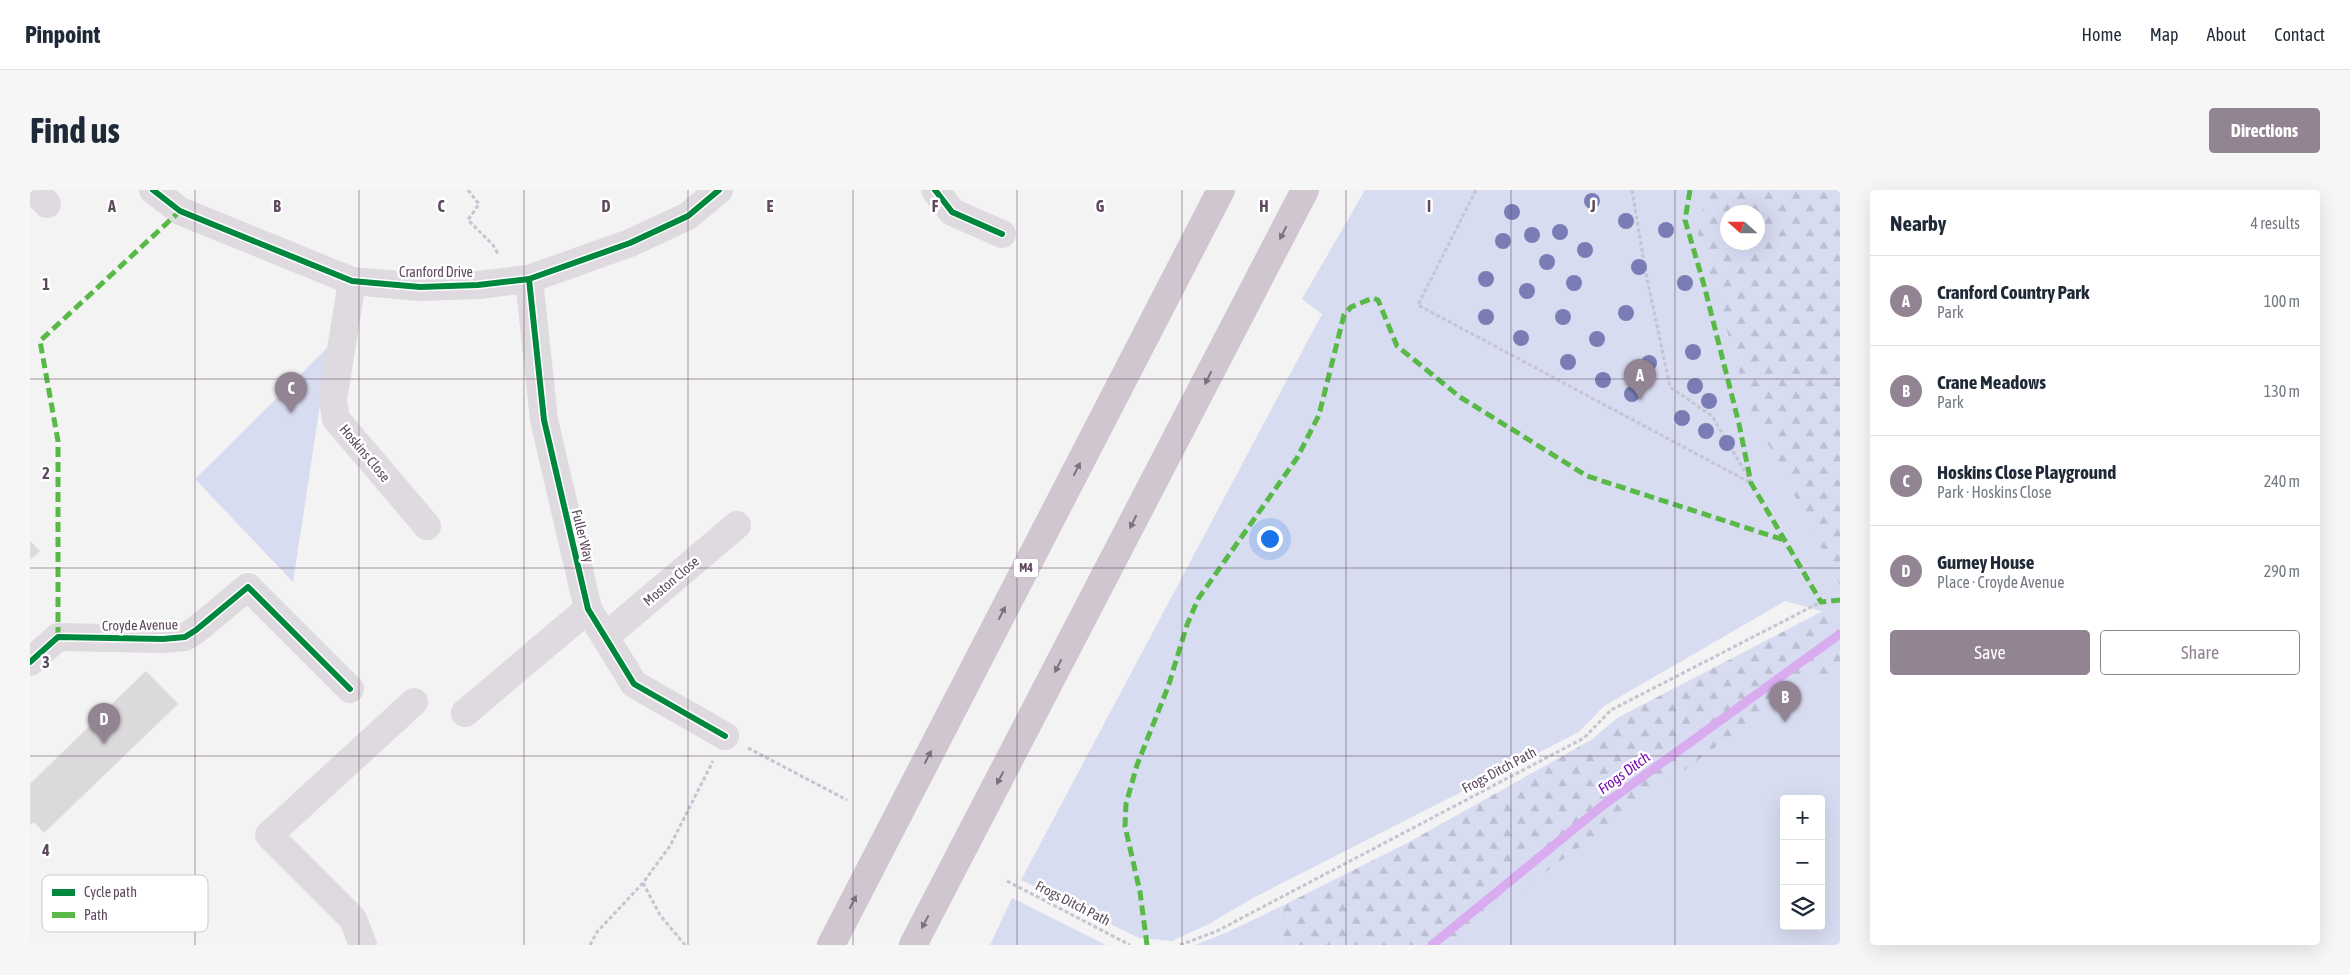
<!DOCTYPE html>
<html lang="en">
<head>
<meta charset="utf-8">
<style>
  :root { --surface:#fff; --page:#f6f6f7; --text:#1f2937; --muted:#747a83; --line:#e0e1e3; --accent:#928493 }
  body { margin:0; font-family:"Asap Condensed",sans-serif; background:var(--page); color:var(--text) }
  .controls { position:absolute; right:15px; bottom:15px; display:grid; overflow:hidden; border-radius:5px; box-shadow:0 5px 20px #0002 }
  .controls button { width:45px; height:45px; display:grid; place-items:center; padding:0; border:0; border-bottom:1px solid var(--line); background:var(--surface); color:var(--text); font:25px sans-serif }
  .compass { position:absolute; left:1690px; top:15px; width:45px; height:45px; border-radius:50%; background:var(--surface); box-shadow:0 5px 20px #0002; rotate:291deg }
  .you { position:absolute; left:1239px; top:348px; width:18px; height:18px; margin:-12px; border:4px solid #fff; border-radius:50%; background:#1a73e8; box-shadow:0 0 0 8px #1a73e833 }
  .badge { display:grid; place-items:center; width:32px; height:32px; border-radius:50%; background:var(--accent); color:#fff; font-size:16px; font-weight:700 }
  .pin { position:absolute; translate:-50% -41px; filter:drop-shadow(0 1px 2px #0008) }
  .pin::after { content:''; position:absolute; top:26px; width:18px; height:15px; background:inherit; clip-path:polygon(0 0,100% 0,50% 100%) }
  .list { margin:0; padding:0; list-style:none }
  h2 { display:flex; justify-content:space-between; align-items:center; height:65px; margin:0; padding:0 20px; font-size:21px }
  h2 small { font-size:16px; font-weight:400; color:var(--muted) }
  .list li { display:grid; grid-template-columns:32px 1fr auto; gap:15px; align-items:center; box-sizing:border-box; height:90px; padding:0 20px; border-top:1px solid var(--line) }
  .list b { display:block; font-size:19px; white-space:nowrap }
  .list p { margin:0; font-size:16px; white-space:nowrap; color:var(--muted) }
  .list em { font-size:16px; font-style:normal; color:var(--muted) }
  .actions { display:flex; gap:10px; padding:15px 20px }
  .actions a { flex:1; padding:11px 0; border:1px solid var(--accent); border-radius:5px; text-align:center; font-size:18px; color:var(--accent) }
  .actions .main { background:var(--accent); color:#fff }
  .icon { flex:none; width:28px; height:28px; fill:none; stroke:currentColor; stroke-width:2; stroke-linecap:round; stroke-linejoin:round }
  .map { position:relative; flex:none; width:1810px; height:755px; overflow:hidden; border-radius:5px }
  header { display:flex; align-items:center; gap:30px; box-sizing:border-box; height:70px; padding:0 25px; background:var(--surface); border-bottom:1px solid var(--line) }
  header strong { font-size:24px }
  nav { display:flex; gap:28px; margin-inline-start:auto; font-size:18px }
  .intro { display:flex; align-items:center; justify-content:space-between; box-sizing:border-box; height:120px; padding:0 30px }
  h1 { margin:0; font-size:35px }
  .button { padding:12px 22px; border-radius:5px; background:var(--accent); color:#fff; font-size:18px; font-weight:700 }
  main { display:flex; gap:30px; padding:0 30px }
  aside { flex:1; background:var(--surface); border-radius:5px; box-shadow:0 5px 20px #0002 }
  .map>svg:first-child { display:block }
  .green { fill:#d8dcf1; fill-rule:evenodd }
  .forest { fill:url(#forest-firs); fill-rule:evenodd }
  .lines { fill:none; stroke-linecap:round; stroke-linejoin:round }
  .stream { stroke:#d8acef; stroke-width:9 }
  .building { fill:#dbd9db; stroke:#e6e4e5 }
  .path { stroke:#c7c4d2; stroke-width:3; stroke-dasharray:4 2.5; stroke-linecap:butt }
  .minor { stroke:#dfdadf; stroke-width:28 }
  .highway { stroke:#cfc6d0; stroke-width:28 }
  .quiet { stroke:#58b947; stroke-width:5; stroke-dasharray:10 5; stroke-linecap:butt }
  .cycleway-casing { stroke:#fff; stroke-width:9 }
  .cycleway { stroke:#00873e; stroke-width:6 }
  .tree { fill:#7a7db5 }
  .oneway { fill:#806e81 }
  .grid { fill:none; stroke:#5e495f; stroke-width:1; stroke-opacity:0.55 }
  .labels { text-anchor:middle; stroke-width:5; stroke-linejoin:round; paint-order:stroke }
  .shield { fill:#fff; stroke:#8e808f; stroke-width:1 }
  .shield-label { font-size:12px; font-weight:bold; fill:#5e495f }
  .street-label { font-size:14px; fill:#5e495f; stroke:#fff }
  .water-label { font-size:15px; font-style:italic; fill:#780bb0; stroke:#fff }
  .key { fill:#fff; stroke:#cfc8cf; stroke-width:1 }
  .key-label { font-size:14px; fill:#5e495f }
  .grid-label { font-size:16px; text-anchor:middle; font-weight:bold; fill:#5e495f; stroke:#fff; stroke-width:5; stroke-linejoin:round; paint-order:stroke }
</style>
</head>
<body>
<header>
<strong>Pinpoint</strong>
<nav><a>Home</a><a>Map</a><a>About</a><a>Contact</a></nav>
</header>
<div class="intro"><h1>Find us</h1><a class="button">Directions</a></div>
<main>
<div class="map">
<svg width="1810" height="755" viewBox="0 0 1810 755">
  <defs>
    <pattern id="forest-firs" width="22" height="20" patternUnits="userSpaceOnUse" patternTransform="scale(1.25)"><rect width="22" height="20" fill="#d8dcf1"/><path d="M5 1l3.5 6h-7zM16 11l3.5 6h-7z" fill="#bcbed1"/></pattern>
  </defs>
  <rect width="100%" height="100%" fill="#f3f3f3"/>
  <path class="green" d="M1335 0H1810V426L1755 411 1574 516 1549 542 1223 708 1179 734 1142 751 1109 748 991 690 1292 124 1272 109ZM1698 22H1728V52H1698Z
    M299 156 263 392 165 289Z
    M1810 455V755H1411ZM1754 609H1791V736H1754Z
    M982 708 1076 755H960Z
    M1250 717 1253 755H1165L1198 742Z"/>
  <path class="forest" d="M1677 0H1810V395L1720 218 1668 43ZM1698 22H1728V52H1698Z
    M1793 421 1810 426V487L1783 486 1507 688 1425 755H1253L1250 717 1379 652 1561 550 1587 528Z"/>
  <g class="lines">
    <path class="stream" d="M1402 755 1572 616 1810 444"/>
  </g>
  <path class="building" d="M0 351 10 361 0 370Z
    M116 481 148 514 14 643 4 632 0 635V594Z"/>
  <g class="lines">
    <path class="path" d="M438 0 449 14 438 30 463 55 468 64
      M1446 0 1388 115 1721 293
      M1602 0 1616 84 1640 197 1682 226 1721 292
      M718 558 817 610
      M977 691 1100 755
      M613 693 630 725 655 755
      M560 755 567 742 613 693 640 656 683 571
      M1150 755 1187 741 1554 548 1581 520 1791 412"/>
    <path class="minor" d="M4 0 17 14
      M123 0 150 21 322 91 390 97 448 95 499 89 600 53 658 26 689 0
      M905 0 922 22 972 44
      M499 89 514 230 558 419 604 494 695 546
      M322 91 303 210 306 229 397 336
      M575 447 707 335
      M0 472 28 447 133 449 155 447 166 440 218 397 320 499
      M435 523 558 419
      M333 755 323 729 239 645 384 512"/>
    <path class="highway" d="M801 755 1191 0
      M883 755 1275 0"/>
    <path class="quiet" d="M1660 0 1655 30 1674 95 1709 234 1721 293 1791 412 1810 410
      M28 447V251L10 151 150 21
      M1117 755 1110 702 1095 636 1096 614 1107 575 1138 497 1157 435 1168 409 1267 268 1289 225 1314 125 1321 117 1343 108 1348 110 1367 156 1430 207 1557 286 1754 350"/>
    <defs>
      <path id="cycleway" d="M123 0 150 21 322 91 390 97 448 95 499 89 600 53 658 26 689 0
        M905 0 922 22 972 44
        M499 89 514 230 558 419 604 494 695 546
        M0 472 28 447 133 449 155 447 166 440 218 397 320 499"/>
    </defs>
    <use href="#cycleway" class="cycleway-casing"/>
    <use href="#cycleway" class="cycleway"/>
  </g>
  <g class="tree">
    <circle cx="1562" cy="11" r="8"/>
    <circle cx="1482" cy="22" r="8"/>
    <circle cx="1596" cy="31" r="8"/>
    <circle cx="1636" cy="40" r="8"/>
    <circle cx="1530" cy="42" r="8"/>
    <circle cx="1502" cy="45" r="8"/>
    <circle cx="1473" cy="51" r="8"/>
    <circle cx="1555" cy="60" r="8"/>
    <circle cx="1517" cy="72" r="8"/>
    <circle cx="1609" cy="77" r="8"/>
    <circle cx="1456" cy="89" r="8"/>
    <circle cx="1544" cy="93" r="8"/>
    <circle cx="1655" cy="93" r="8"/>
    <circle cx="1497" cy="101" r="8"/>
    <circle cx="1596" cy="123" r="8"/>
    <circle cx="1456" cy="127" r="8"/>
    <circle cx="1533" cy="127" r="8"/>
    <circle cx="1491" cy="148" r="8"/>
    <circle cx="1567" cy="149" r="8"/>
    <circle cx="1663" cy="162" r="8"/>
    <circle cx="1538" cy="172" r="8"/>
    <circle cx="1619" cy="173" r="8"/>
    <circle cx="1573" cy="190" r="8"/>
    <circle cx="1665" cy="196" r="8"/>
    <circle cx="1602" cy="204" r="8"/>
    <circle cx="1679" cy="211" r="8"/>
    <circle cx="1652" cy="228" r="8"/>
    <circle cx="1676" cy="241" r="8"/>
    <circle cx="1697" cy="253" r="8"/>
  </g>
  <defs><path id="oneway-solid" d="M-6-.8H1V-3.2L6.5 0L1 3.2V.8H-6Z" transform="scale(1.25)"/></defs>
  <g class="oneway">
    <use href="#oneway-solid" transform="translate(1253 43) rotate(117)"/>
    <use href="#oneway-solid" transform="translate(1178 188) rotate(117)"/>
    <use href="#oneway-solid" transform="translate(1047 279) rotate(-63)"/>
    <use href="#oneway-solid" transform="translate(1103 332) rotate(117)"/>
    <use href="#oneway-solid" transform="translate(972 423) rotate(-63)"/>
    <use href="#oneway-solid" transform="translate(1028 476) rotate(117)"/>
    <use href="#oneway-solid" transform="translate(898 567) rotate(-63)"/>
    <use href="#oneway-solid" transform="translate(970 588) rotate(118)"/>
    <use href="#oneway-solid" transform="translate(823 712) rotate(-63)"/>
    <use href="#oneway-solid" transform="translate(895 732) rotate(118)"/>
  </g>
  <path class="grid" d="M165 0V755M329 0V755M494 0V755M658 0V755M823 0V755M987 0V755M1152 0V755M1316 0V755M1481 0V755M1645 0V755M0 189H1810M0 378H1810M0 566H1810"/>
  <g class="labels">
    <rect class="shield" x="983.5" y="368.5" width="25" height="19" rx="4"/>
    <g class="shield-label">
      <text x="996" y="382">M4</text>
    </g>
    <g class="street-label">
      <text x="406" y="87">Cranford Drive</text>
      <text transform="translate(335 263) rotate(50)" y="5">Hoskins Close</text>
      <text transform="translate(553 346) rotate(76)" y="5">Fuller Way</text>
      <text transform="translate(641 391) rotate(-40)" y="5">Moston Close</text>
      <text transform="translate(110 435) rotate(-1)" y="5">Croyde Avenue</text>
      <text transform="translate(1469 580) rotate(-28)" y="5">Frogs Ditch Path</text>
      <text transform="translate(1043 713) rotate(27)" y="5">Frogs Ditch Path</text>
    </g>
    <g class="water-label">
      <text transform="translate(1594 583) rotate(-36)" y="5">Frogs Ditch</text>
    </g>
  </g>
  <rect x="12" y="685" width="166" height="57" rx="8" class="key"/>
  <rect x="22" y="699" width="23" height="7" fill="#00873e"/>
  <rect x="22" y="722" width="23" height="6" fill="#58b947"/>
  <g class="key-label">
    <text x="54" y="707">Cycle path</text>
    <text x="54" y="730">Path</text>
  </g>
  <g class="grid-label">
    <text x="82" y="22">A</text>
    <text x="247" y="22">B</text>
    <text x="411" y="22">C</text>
    <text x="576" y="22">D</text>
    <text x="740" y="22">E</text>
    <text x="905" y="22">F</text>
    <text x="1070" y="22">G</text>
    <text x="1234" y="22">H</text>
    <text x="1399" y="22">I</text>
    <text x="1563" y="22">J</text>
    <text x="16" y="100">1</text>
    <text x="16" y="289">2</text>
    <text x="16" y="478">3</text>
    <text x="16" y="666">4</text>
  </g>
</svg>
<div class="controls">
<button>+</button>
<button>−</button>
<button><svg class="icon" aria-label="layers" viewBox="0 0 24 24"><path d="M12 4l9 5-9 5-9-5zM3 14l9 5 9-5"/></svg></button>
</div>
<svg class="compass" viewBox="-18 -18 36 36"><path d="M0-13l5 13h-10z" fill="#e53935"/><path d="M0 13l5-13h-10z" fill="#747a83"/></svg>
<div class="you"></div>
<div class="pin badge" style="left:1610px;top:210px">A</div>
<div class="pin badge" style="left:1755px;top:532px">B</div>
<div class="pin badge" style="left:261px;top:223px">C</div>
<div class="pin badge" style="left:74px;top:554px">D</div>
</div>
<aside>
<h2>Nearby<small>4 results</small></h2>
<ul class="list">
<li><span class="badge">A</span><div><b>Cranford Country Park</b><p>Park</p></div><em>100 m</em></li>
<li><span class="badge">B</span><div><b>Crane Meadows</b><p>Park</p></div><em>130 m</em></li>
<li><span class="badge">C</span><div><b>Hoskins Close Playground</b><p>Park · Hoskins Close</p></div><em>240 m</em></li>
<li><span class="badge">D</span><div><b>Gurney House</b><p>Place · Croyde Avenue</p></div><em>290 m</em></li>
</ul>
<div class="actions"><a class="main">Save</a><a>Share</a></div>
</aside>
</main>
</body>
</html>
